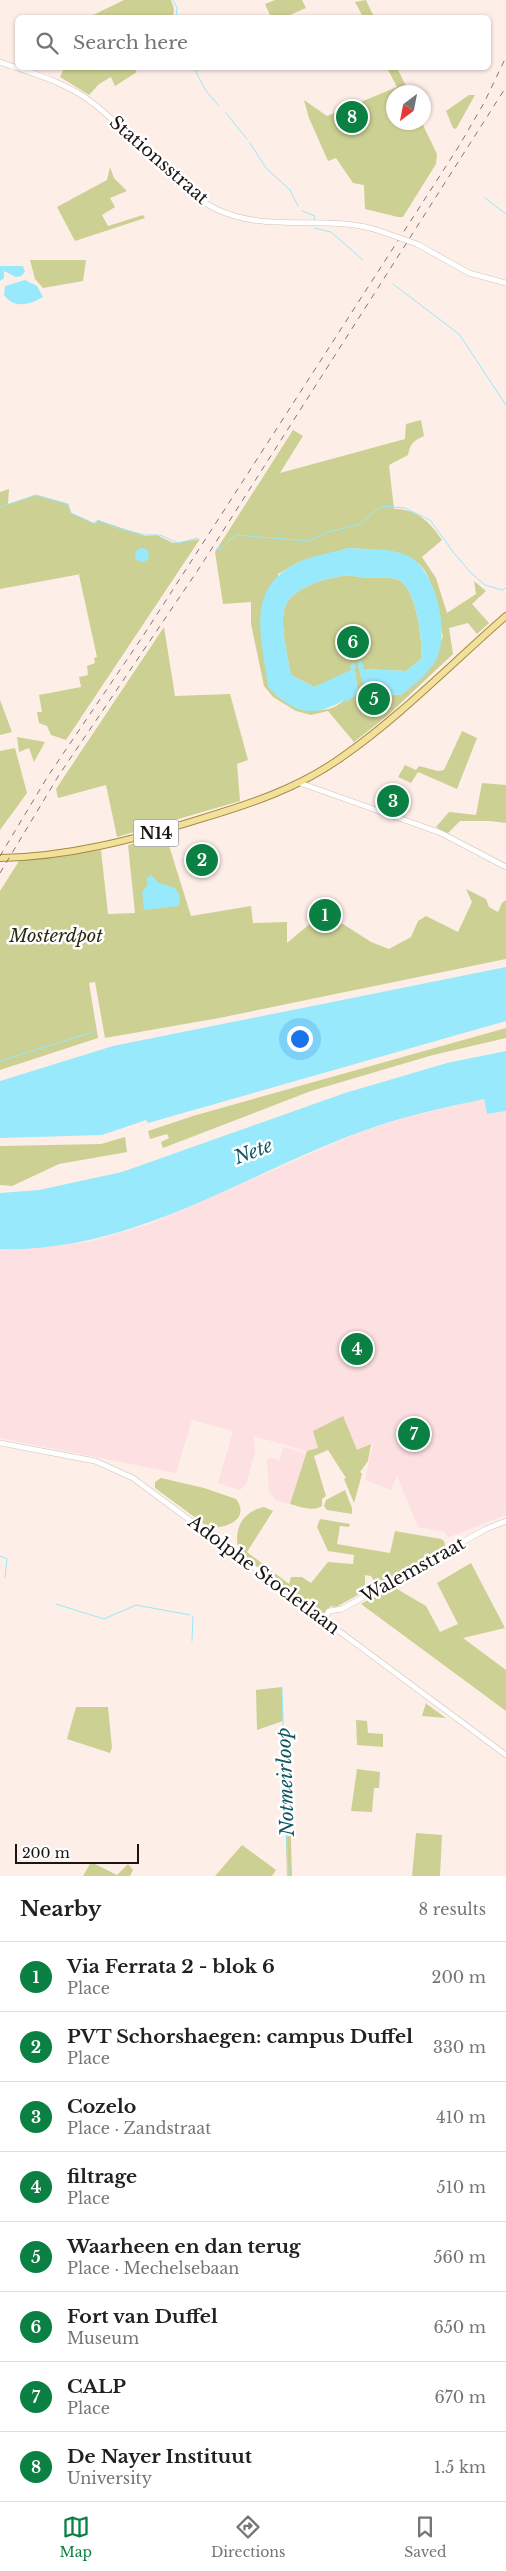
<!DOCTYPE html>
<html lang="en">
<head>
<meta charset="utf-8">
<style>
  :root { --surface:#fff; --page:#f6f6f6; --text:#202124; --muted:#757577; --line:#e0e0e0; --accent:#0b8043 }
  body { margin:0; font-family:"Libre Baskerville",serif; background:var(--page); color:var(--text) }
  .compass { position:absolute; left:386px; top:85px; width:45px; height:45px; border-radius:50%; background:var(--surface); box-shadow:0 1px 4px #0004; rotate:212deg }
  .scale { position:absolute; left:15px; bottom:12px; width:124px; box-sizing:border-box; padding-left:5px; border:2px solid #1a1513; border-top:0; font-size:14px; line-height:18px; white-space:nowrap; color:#1a1513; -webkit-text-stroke:4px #fff; paint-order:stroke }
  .you { position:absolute; left:299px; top:1038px; width:18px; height:18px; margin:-12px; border:4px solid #fff; border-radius:50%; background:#1a73e8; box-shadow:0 0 0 8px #1a73e833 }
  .badge { display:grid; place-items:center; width:32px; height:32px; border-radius:50%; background:var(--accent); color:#fff; font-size:16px; font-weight:700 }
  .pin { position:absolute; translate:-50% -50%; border:2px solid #fff; box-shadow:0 1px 5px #0006 }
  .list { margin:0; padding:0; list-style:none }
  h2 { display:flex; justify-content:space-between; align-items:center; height:65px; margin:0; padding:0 20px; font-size:21px }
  h2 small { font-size:16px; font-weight:400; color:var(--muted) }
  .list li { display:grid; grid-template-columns:32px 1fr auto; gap:15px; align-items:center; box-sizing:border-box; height:70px; padding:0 20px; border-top:1px solid var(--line) }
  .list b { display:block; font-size:19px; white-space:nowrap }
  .list p { margin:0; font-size:16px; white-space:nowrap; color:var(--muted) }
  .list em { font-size:16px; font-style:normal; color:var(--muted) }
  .icon { flex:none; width:28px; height:28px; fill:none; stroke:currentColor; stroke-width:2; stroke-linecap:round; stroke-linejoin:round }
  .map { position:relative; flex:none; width:506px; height:1876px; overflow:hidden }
  .search { position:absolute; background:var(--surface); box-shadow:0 1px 4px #0004; left:15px; right:15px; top:15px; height:55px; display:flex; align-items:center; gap:12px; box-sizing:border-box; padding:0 18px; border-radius:8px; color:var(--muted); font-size:19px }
  .sheet { height:625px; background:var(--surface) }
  nav { display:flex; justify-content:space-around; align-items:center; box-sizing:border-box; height:70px; border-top:1px solid var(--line); background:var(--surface); font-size:14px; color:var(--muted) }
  nav a { display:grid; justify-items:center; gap:2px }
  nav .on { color:var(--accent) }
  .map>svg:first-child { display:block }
  .industrial { fill:#fce0e2 }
  .green { fill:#ccd093; fill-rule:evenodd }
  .water { fill:#97e9fb }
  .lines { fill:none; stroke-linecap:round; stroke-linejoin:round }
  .stream { stroke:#97e9fb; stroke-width:1 }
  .minor-casing { stroke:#d0c2bc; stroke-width:6 }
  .major-casing { stroke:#a18c40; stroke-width:8 }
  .minor { stroke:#fff; stroke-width:5 }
  .major { stroke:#f2e09b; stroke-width:6 }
  .rail { stroke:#807672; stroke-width:1; stroke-dasharray:6 6; stroke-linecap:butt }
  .minor-bridge-casing { stroke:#d0c2bc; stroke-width:6; stroke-linecap:butt }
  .minor-bridge { stroke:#fff; stroke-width:5 }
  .labels { text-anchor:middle; stroke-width:5; stroke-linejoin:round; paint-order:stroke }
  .shield { fill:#fff; stroke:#5f5b5a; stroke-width:1 }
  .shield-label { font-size:16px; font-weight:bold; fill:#1a1513 }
  .street-label { font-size:18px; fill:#1a1513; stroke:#fff }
  .park-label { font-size:18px; font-style:italic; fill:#2a2b0f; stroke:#fff }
  .water-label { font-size:19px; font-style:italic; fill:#105763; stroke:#fff }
</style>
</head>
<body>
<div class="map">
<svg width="506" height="1876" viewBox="0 0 506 1876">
  <rect width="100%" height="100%" fill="#feeee8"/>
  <path class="industrial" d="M484 1099 488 1114 506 1111V1515L449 1537 444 1532 418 1527 397 1476 391 1490 365 1480 373 1443 357 1451 318 1448 307 1451 253 1436 255 1453 246 1484 240 1490 218 1483 233 1431 192 1420 176 1473 0 1438V1249L49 1247 92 1241 150 1224 360 1132 407 1117Z
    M283 1447 306 1454 290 1504 276 1501 269 1491 267 1460 272 1458 280 1460Z"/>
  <path class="green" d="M124 0H171L174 9 173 17H89Z
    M275 0H302L306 8 285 17H271L265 4Z
    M366 0 374 17H363L355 2Z
    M64 68H133L137 72 115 86 111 77 99 84 89 95 60 77Z
    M387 68H397L409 92H394V122L422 123 437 154 436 164 403 217H398L365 209 364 185 353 183 336 158 328 161 309 118 304 100 327 116 397 87Z
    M469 95H475L456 129 453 128 446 111Z
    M110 167 114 178 127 191 110 198 115 207 102 215 108 226 143 215 145 218 75 241 57 207 107 180Z
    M30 260H86L83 281 43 288 35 279Z
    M421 420 424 436C413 441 410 444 408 455L389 465 394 509C416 508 431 523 442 540L422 557 436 578 447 613 476 594 474 581 486 591 472 604 489 623 477 634 468 623 449 628 453 654 387 716 354 742 328 711 311 715 296 711 273 697 264 686 251 624V602L223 604 215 552 293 430 303 436 280 473 405 439 406 424ZM349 548C431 554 428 560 443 637L414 684 401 695 373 693 371 689 368 692 360 674 364 669 406 671 421 659C423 641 417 600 405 585 397 575 381 578 369 578 361 578 352 575 343 576 324 578 292 588 285 607 279 623 288 658 291 675L314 687 343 675 351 670 354 662 357 687C350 695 340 706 329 709 312 712 289 705 276 695L278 574 299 562Z
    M9 489 8 504 36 495 68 504 71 513 94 523 98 520 145 536 157 535 173 543 200 539 66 740 51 735 47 726 39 723 37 712H42L39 695 81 687 79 677 88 675 87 666 95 663 94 658 97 657 79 575 81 574 0 589V492Z
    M164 627 175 696 230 694 248 760 237 764 240 801 117 837 106 785 58 798 56 789Z
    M0 700 12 732 0 735Z
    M462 731 477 738 457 789 418 772 411 783 398 777 405 765 416 770 419 766 438 771 444 770Z
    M17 737 45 742 34 762 29 748 19 752Z
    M15 748 27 793 0 830V751Z
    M482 783 506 785V823L490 821H460L447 834 436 827 449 812 476 815Z
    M166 836 191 916 251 906 253 923 287 922V943L312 922 343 924 371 942 389 949 411 937 418 921 426 916 458 932 472 902 466 889 486 899 489 907 498 912 502 903 506 900V959L219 1018 105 1038 95 982 89 983 98 1038 0 1070V891L19 861 101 850 108 914 135 913 128 845Z
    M506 1028V1038L433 1055 311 1091 163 1148 161 1142 169 1138 167 1134 150 1139 148 1131 193 1116Z
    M125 1137 127 1152 59 1164 12 1186 0 1185V1146L101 1144Z
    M343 1416 357 1450 371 1444 368 1461 360 1472 362 1474 354 1503 344 1479 346 1478 328 1450 314 1456 326 1496 322 1499V1506C312 1512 301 1507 290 1504L307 1451 318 1448 313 1431Z
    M161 1478 204 1488 236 1499C251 1519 225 1530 208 1527L155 1488V1482Z
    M345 1490 352 1508V1514L327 1510 324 1506 326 1500Z
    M264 1507 273 1511 247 1552 289 1584 291 1577H302L311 1583 328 1562 353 1564 354 1555 328 1551 317 1527 320 1519 350 1524 349 1527 340 1526 337 1544 390 1553 395 1531 441 1539 444 1541 445 1546 377 1586 371 1576 365 1575V1591L336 1607 331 1606 324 1613 318 1612 240 1554C232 1533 240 1512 264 1507Z
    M471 1563 505 1628 463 1638 506 1670V1711L361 1604 392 1586 426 1606 440 1632 458 1624 437 1583Z
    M282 1687 283 1721 257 1730 256 1690Z
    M426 1703 428 1705 446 1718 422 1716Z
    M76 1707H108L112 1748 110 1753 67 1739Z
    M356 1720 367 1721 368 1733 383 1734V1747L357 1745Z
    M357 1769 380 1772 379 1788H374L372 1812 351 1811Z
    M290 1809 292 1876H287L285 1810Z
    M416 1833 442 1835 440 1876H412Z
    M242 1845 276 1870 272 1876H215Z
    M91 1862 117 1875 128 1864 133 1870 130 1876H83Z"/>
  <path class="water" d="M0 266H23L25 272 21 276 16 277 4 271V278L0 281Z
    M25 280 37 286 43 297C29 305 14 309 4 295L5 286Z
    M135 555a7 7 0 1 1 14 0a7 7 0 1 1-14 0Z
    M349 548C368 550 393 547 410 557 437 572 450 634 436 660 428 674 413 686 401 695L373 693 371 690 368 692 362 681 357 662 362 661 364 669 406 671 421 659C423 641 417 600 405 585 397 575 381 578 369 578 361 578 352 575 343 576 324 578 292 588 285 607 279 622 288 658 291 675L314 687 351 670 350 665 354 662 358 692 355 696 346 702 344 700C311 719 294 713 268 687 262 638 244 590 297 563 312 555 333 553 349 548Z
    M151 875 159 883 175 888 180 896 179 906 144 910 142 892 148 884 146 879Z
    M506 967V1021L148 1123 146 1120 102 1135 0 1138V1081L113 1046Z
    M506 1051V1111L487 1114 484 1099C442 1108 400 1117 360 1132 241 1176 131 1253 0 1249V1193L39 1190 122 1172 345 1093 447 1063Z"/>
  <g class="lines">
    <path class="stream" d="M173 0 177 8 176 18
      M194 68 206 91 219 106
      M225 112 247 139
      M250 143 266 168 290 190 298 206
      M485 198 506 214
      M302 211 315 216 314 220
      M314 228 331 232 363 260
      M393 284 459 334 506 405
      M0 507 36 495 68 504 71 513 95 524 98 520 114 527 145 535H160L178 543 198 538
      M216 549H220L236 535 308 541 328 532 358 525 381 506 405 508 430 520 454 553 471 573 485 585 502 590 506 588
      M0 1061 93 1032
      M0 1556 7 1559 5 1577
      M56 1604 104 1619 136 1605 190 1615
      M192 1641 193 1616
      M282 1688 288 1876"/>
    <defs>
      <path id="minor" d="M0 62C31 73 63 81 90 101 133 132 170 186 216 209 268 234 328 213 380 231
        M417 244 469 273 506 283
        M300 783 441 833 506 867
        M0 1443 95 1461 133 1478 506 1755
        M323 1620 329 1611 342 1609 486 1529 506 1521"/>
      <path id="major" d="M0 858C68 857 136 839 200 819 250 804 299 788 342 757 401 716 452 663 506 616"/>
    </defs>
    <use href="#minor" class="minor-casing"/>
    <use href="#major" class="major-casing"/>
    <use href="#minor" class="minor"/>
    <use href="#major" class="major"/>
    <path class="rail" d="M0 856 48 776 143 636 459 146 484 103 506 57
      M0 873 59 775 200 567 506 87"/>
    <defs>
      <path id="minor-bridge" d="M380 231 417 244"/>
    </defs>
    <use href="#minor-bridge" class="minor-bridge-casing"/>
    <use href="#minor-bridge" class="minor-bridge"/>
  </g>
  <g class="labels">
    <rect class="shield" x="133.5" y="819.5" width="45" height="27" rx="4"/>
    <g class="shield-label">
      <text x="156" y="839">N14</text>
    </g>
    <g class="street-label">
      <text transform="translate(159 160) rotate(41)" y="6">Stationsstraat</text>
      <text transform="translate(413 1570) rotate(-29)" y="6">Walemstraat</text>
      <text transform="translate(264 1575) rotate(37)" y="6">Adolphe Stocletlaan</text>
    </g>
    <g class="park-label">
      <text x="56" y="942">Mosterdpot</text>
    </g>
    <g class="water-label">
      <text transform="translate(253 1151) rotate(-21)" y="7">Nete</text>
      <text transform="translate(285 1782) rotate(-92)" y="7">Notmeirloop</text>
    </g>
  </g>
</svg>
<svg class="compass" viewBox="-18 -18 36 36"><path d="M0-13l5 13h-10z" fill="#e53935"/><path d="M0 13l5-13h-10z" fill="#757577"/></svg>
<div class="scale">200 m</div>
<div class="you"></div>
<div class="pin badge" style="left:325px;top:915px">1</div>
<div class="pin badge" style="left:202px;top:860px">2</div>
<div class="pin badge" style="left:393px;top:801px">3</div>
<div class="pin badge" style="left:357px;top:1349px">4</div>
<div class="pin badge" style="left:374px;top:699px">5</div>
<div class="pin badge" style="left:353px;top:642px">6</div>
<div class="pin badge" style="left:414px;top:1434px">7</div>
<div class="pin badge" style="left:352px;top:117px">8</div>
<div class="search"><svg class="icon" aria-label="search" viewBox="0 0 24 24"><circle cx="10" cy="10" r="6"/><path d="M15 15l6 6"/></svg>Search here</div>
</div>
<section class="sheet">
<h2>Nearby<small>8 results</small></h2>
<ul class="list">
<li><span class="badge">1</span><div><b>Via Ferrata 2 - blok 6</b><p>Place</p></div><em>200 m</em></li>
<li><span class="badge">2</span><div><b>PVT Schorshaegen: campus Duffel</b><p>Place</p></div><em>330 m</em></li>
<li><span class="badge">3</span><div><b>Cozelo</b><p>Place · Zandstraat</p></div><em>410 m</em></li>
<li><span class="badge">4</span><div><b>filtrage</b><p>Place</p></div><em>510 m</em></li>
<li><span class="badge">5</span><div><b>Waarheen en dan terug</b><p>Place · Mechelsebaan</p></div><em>560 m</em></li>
<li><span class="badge">6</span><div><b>Fort van Duffel</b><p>Museum</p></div><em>650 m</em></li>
<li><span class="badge">7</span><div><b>CALP</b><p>Place</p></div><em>670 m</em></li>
<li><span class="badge">8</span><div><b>De Nayer Instituut</b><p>University</p></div><em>1.5 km</em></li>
</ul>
</section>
<nav>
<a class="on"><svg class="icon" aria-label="map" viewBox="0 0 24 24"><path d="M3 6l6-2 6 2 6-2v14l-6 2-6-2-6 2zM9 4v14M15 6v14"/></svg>Map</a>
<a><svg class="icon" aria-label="directions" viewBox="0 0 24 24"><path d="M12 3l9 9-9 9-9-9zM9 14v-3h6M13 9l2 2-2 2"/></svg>Directions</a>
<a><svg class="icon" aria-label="saved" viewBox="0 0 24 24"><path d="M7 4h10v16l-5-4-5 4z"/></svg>Saved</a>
</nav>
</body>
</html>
